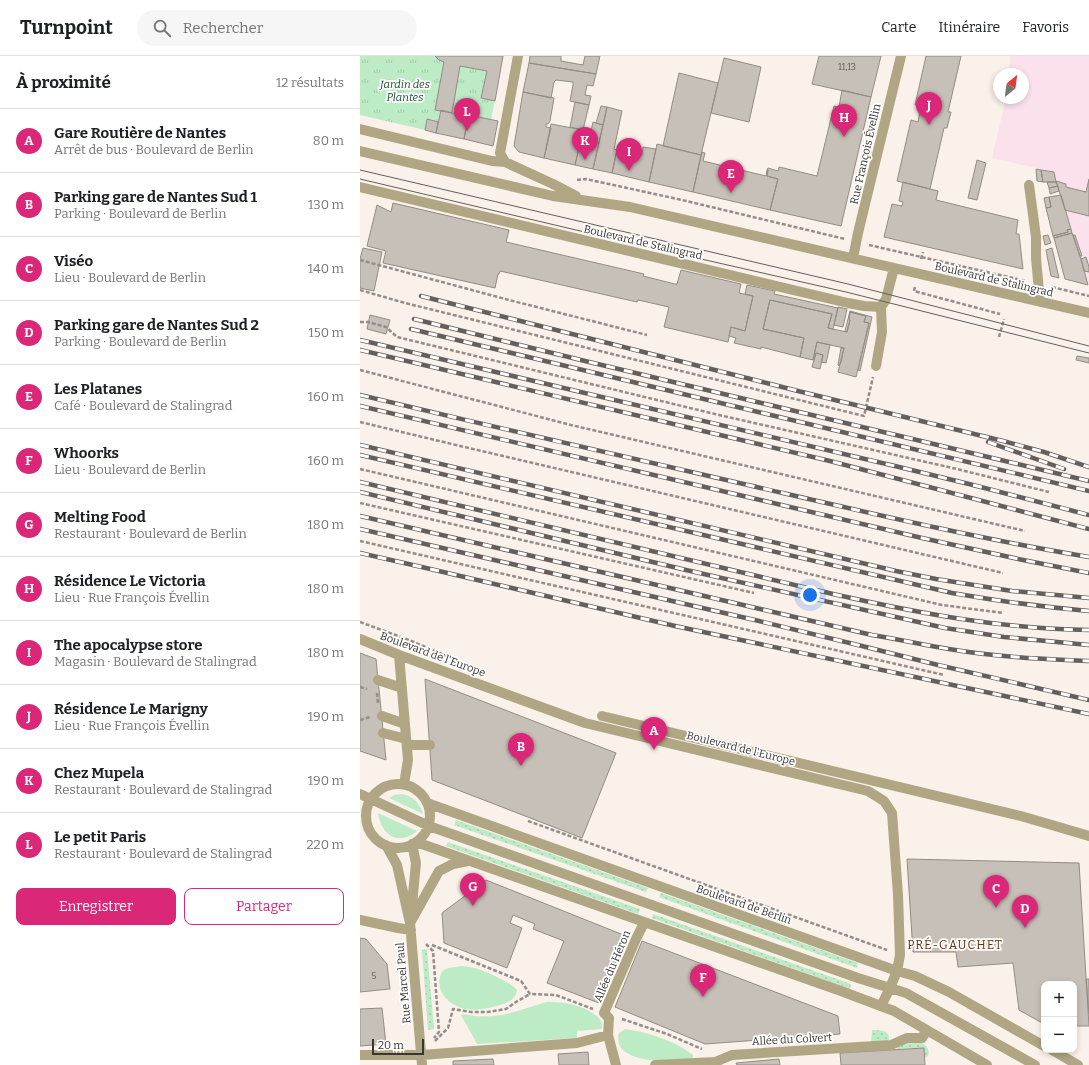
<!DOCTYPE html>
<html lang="fr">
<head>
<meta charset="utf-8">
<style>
  :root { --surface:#fff; --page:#f6f6f6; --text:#202124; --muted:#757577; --line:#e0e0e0; --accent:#db2777 }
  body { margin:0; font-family:Bitter,serif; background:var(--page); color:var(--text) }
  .controls { position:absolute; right:12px; bottom:12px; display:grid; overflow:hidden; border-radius:8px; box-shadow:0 2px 6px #0003 }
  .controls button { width:36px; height:36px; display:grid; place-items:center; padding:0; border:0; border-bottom:1px solid var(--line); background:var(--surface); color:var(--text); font:20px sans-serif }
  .compass { position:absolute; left:633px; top:12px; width:36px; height:36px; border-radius:50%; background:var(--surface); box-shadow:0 2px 6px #0003; rotate:29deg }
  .scale { position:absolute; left:12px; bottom:10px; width:52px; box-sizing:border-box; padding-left:4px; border:2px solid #3a3634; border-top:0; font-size:11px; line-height:14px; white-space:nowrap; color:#3a3634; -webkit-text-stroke:3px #fff; paint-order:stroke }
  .you { position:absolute; left:450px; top:539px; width:14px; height:14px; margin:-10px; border:3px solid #fff; border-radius:50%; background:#1a73e8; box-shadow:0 0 0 6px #1a73e833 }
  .badge { display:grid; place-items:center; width:26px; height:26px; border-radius:50%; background:var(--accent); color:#fff; font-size:13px; font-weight:700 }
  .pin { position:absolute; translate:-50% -33px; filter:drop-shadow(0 1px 2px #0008) }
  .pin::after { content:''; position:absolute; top:21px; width:14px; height:12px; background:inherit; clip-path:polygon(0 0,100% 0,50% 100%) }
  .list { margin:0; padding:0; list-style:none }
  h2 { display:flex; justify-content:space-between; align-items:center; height:52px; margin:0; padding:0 16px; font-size:17px }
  h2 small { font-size:13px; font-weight:400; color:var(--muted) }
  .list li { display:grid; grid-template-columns:26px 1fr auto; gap:12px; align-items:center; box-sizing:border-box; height:64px; padding:0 16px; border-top:1px solid var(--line) }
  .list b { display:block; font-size:15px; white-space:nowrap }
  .list p { margin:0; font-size:13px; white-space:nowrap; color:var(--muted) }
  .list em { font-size:13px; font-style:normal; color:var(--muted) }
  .actions { display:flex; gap:8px; padding:12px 16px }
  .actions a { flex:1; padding:9px 0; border:1px solid var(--accent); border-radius:8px; text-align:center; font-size:14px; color:var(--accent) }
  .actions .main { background:var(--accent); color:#fff }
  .icon { flex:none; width:22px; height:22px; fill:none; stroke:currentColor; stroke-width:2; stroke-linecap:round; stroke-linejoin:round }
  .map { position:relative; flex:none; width:729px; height:1009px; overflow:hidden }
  header { display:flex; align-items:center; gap:24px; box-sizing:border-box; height:56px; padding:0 20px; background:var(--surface); border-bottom:1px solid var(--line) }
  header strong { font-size:19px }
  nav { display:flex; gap:22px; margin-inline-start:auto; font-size:14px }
  .search { width:280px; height:36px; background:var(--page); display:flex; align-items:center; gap:10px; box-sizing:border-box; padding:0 14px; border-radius:22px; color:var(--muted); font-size:15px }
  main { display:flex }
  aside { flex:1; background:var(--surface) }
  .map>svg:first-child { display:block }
  .education { fill:#fae1ec }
  .grass { fill:#bdebc6 }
  .park { fill:url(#park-tufts) }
  .garden { fill:url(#garden-dots) }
  .building { fill:#c7c0b8; stroke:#928c84 }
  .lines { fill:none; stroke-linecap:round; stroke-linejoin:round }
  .path { stroke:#948d89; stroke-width:2.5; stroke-dasharray:4 2; stroke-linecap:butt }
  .minor { stroke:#b1a683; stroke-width:10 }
  .tram { stroke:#645f5c; stroke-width:1 }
  .rail-casing { stroke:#645f5c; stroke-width:4.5 }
  .rail { stroke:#fff; stroke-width:3; stroke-dasharray:9; stroke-linecap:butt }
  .labels { text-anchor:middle; stroke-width:3.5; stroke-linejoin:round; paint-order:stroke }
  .number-label { font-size:9px; fill:#5d5855 }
  .park-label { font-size:11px; font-style:italic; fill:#174e29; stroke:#fff }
  .street-label { font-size:11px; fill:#3a3634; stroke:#fff }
  .neighbourhood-label { font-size:12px; letter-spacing:1px; fill:#6f3208; stroke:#fff }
</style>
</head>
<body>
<header>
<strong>Turnpoint</strong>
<div class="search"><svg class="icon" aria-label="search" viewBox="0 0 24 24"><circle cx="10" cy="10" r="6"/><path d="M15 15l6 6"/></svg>Rechercher</div>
<nav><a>Carte</a><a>Itinéraire</a><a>Favoris</a></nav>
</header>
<main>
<aside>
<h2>À proximité<small>12 résultats</small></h2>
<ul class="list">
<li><span class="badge">A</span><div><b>Gare Routière de Nantes</b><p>Arrêt de bus · Boulevard de Berlin</p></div><em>80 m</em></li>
<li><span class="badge">B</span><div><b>Parking gare de Nantes Sud 1</b><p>Parking · Boulevard de Berlin</p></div><em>130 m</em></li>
<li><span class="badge">C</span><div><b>Viséo</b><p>Lieu · Boulevard de Berlin</p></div><em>140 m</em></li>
<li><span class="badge">D</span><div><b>Parking gare de Nantes Sud 2</b><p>Parking · Boulevard de Berlin</p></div><em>150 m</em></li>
<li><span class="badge">E</span><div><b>Les Platanes</b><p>Café · Boulevard de Stalingrad</p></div><em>160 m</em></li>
<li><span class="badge">F</span><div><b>Whoorks</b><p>Lieu · Boulevard de Berlin</p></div><em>160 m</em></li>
<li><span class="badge">G</span><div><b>Melting Food</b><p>Restaurant · Boulevard de Berlin</p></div><em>180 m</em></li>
<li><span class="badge">H</span><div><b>Résidence Le Victoria</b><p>Lieu · Rue François Évellin</p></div><em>180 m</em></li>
<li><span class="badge">I</span><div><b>The apocalypse store</b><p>Magasin · Boulevard de Stalingrad</p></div><em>180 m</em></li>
<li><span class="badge">J</span><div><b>Résidence Le Marigny</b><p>Lieu · Rue François Évellin</p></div><em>190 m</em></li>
<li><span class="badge">K</span><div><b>Chez Mupela</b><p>Restaurant · Boulevard de Stalingrad</p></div><em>190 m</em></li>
<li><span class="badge">L</span><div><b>Le petit Paris</b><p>Restaurant · Boulevard de Stalingrad</p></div><em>220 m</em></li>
</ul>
<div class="actions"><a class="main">Enregistrer</a><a>Partager</a></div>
</aside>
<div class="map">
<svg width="729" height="1009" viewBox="0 0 729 1009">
  <defs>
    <pattern id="park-tufts" width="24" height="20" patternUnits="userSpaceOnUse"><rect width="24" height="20" fill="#bdebc6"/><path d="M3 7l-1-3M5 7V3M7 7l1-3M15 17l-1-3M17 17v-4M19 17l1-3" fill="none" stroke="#a3caab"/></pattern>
    <pattern id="garden-dots" width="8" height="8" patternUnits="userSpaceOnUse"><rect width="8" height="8" fill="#bdebc6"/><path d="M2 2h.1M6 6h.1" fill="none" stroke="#a3caab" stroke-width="1.8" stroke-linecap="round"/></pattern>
  </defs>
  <rect width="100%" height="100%" fill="#faf1ea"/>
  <path class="education" d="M650 0H729V229L694 116 632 102 646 42H663V18H649Z"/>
  <path class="grass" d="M42 738C54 741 60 747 63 758L29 742 34 739Z
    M18 757 57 775C54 777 52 779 49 780 31 788 20 772 18 757Z
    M102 910C107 911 113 911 118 913 127 916 152 927 157 934 156 943 148 947 140 949 129 952 118 955 106 953 91 950 76 938 80 921 81 918 81 916 84 914 89 911 96 911 102 910Z
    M186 946C192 946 199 946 205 947 215 948 248 959 241 973L217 975V982L117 988 101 959 103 958C134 965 157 955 186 946Z
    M265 973C287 976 316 985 333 999V1002C323 1004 312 1006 302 1006 298 1006 293 1004 289 1004 274 1001 254 996 259 977Z"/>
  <path class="park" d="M0 0H143L131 64 109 59 108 61 81 54 78 66 67 63 65 74 0 59Z"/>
  <path class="garden" d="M96 764 288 832 286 836 94 769Z
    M88 786 280 853 278 858 86 790Z
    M301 837 498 907 497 912 299 841Z
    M293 858 491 928 490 933 292 862Z
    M67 893 74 973 68 974 62 894Z
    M512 974C520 974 530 974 529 984L511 988Z
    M558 985C565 988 572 994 567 1001L564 1002 563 992 537 993 538 991 541 987Z"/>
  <path class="building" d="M75 0H143L135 45 121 42 127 15 100 10 92 57 75 54 84 6 79 4Z
    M170 0H201V5L223 9 225 0H240L236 18 169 7Z
    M459 0H521L511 41 452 28Z
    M566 0H601L588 56H591L587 72H584L570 133 537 125 551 64 558 66 561 50 555 49Z
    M364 2 401 11 389 66 351 57Z
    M169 7 236 18 233 30 227 29 225 39 231 40 229 49 210 45 213 29V26L196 24 194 26 191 42 163 36Z
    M319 17 358 27 341 99 303 90Z
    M482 34 511 41 481 170 410 154 418 123 407 120 408 114H407L408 112 418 115 419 111 457 120 474 50 479 51Z
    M163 36 194 42 190 65 188 68H186V71L191 72 184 102 159 96 154 90Z
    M215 46 229 49 223 74 210 71Z
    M241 50 247 51 243 69 236 67Z
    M247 51 262 55 254 93 257 94 252 117 233 113Z
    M81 54 108 61 104 83 76 77Z
    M109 59 138 65 133 90 104 83Z
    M67 63 78 66 76 77 65 74Z
    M233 66 243 69 233 113 215 109 223 74 231 75Z
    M191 68 223 74 215 109 184 102Z
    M297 88 341 99 333 136 289 126Z
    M283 91 296 93 289 126 252 117 257 94 282 99Z
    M342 96 345 97 343 105 406 120 407 114H408L407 120 418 123 410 154 333 136Z
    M617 104 626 107 617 144 608 142Z
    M676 113 681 114 683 126 677 125Z
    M681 114 694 116 696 126H683Z
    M729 123V160L705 154 696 125 706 128V131L726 136Z
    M543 126 578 135 576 144 658 164 656 178H659L663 213 524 181 532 148 542 150 543 146 539 145Z
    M687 126H696L698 130 689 132Z
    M698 130 699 135 690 138 689 132Z
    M701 139 711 173 707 174 708 176 693 180 686 152 691 151 689 141Z
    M689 141 691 151 686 152 684 142Z
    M33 147 149 174 146 186 284 218 283 220 315 228H317L321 214 381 228 379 237 393 240 385 275 371 271 368 286 304 271 309 251 278 244 277 246 140 215 139 218H138L135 232 23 207 26 195 7 190 17 149 31 156Z
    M711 173 712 177 694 182 693 180 708 176 707 174Z
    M712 177 721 203 728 229 705 223 694 182Z
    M688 179 691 187 685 189 683 180Z
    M713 179H715L722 200H720Z
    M3 192 22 196 14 235 0 232V203Z
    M692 192 699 222 691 220 686 194Z
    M726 201 729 211V216L724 215 721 203Z
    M387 229 415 235 414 238 478 252 473 273 468 272 472 258 410 244 403 273 444 282 440 301 401 291V293L374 287 376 282 369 280 371 271 385 275 393 240 385 238Z
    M410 244 472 258 468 272 487 276 490 264 489 263 490 256 506 260 504 266 509 267 496 321 478 316 484 292 457 286 453 304 440 301 444 282 403 273Z
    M478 251 487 253 483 271 474 269Z
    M490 255 512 261 500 315 498 314 509 267 504 266 506 260 490 256 489 263 490 264 487 276 485 275Z
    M10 259 30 264 26 278 7 273Z
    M457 286 470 289 466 307 461 306 463 299 456 297 454 304H453Z
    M481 292H484L481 306 479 310 478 309Z
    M456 297 463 299 460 313 452 311Z
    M717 300 729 302V307L716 304Z
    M0 597 16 603 26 704 0 695Z
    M65 623 256 697 222 782 72 724Z
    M547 803 719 807 729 970H714V928H684V968L659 954 653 907 598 911 596 896H553Z
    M126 824 266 880 239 947 187 927 204 885 173 873 175 868 153 859 150 867 162 872 147 912 84 887 82 857Z
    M0 882 6 883 27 908 30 933 0 936Z
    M282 885 478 960 480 978 345 988 255 951Z
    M726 923H729V958Z
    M22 952 26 988 0 990V953Z
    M564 992 565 1009H481L480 997Z
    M228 996 229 1009H199L198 998Z
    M133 1003 134 1009H93V1005Z
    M419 1003 420 1009H377L376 1007Z"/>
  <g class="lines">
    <path class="path" d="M217 124 226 123 322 144 485 183
      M509 189 666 225
      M561 203 563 196
      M0 204 149 244 287 279
      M555 231 554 235 640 258
      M692 231 729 240
      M0 234 45 247 504 360 513 321
      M0 266H8L26 271 37 281 359 359 597 413 689 436
      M639 281 644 263
      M0 314 211 369 665 475
      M0 366 96 389 643 517
      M0 413 582 549 643 557
      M0 447 394 537
      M0 485 584 619
      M0 566 49 584 96 604
      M0 631 7 633
      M17 637 18 648
      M0 664 10 661
      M168 765 527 894
      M66 888 73 895 79 976 74 982
      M72 889 161 925 170 938 196 939 233 953
      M262 963 307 978 342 993
      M75 985 88 972 93 953 111 956H128L146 953 156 946 170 938"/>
    <path class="minor" d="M0 73 132 105 145 106 193 128 216 140
      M0 95 193 140 270 151 729 257
      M145 106 140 97 158 0
      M669 129 676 181V202L680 246
      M0 131 488 247 504 250 521 251
      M493 202 498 177 541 0
      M521 251 526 243 534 212
      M516 310 522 276 521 251
      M0 583 39 599 225 667 508 735 524 745 532 757 538 839 540 899 537 915 530 932 521 950
      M39 599 48 704 44 728
      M18 624 42 632
      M22 660 45 668
      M242 660 661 760 729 780
      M23 677 46 683
      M47 689H70
      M6 760a32 32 0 1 1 64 0a32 32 0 1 1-64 0Z
      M0 738 69 770 498 922 546 937 675 1009
      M67 747 537 915 555 920 589 936 684 990
      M56 786 481 935 534 955 627 1009
      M26 789 37 809 50 867 62 1009
      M51 859 56 807 52 788
      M0 864 38 872 51 874
      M50 867 79 815 93 808 108 805
      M692 994 718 1009
      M0 999H62L217 987 248 979
      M256 1009 248 979 249 962 244 957 276 883 284 867
      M295 1009 355 1006 372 999 531 989 547 982H562L567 974"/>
    <path class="tram" d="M0 114 488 228 729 290
      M0 123 271 187 486 236 729 297"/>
    <defs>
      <path id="rail" d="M61 240 438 335 643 385 684 396 729 411
        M54 263 225 305 729 425
        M51 273 729 435
        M0 284 539 411 609 428 729 459
        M0 294 470 405 729 473
        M0 339C129 370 258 399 388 429 501 455 614 482 729 501
        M0 350 562 482 663 504 729 517
        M628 386 704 413
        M0 389 536 515 576 523 652 535 729 542
        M0 399 592 537C638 545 683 551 729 555
        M0 426 473 538C558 557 641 573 729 574
        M0 436 326 514 585 572 644 581 729 589
        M0 460 512 579C538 583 563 589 589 593 635 601 683 603 729 605
        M0 473 399 565 502 590 578 609 729 644
        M0 497 66 512 315 570 729 658"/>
    </defs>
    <use href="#rail" class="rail-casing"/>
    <use href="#rail" class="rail"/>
  </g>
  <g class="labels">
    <g class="number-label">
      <text x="487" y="14">11,13</text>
      <text x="14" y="923">5</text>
    </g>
    <g class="park-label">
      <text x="45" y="32">Jardin des<tspan x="45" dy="13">Plantes</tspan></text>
    </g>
    <g class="street-label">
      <text transform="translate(505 98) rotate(-77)" y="4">Rue François Évellin</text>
      <text transform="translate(283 186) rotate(13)" y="4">Boulevard de Stalingrad</text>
      <text transform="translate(634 223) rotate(13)" y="4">Boulevard de Stalingrad</text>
      <text transform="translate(73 598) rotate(20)" y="4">Boulevard de l'Europe</text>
      <text transform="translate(381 692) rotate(14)" y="4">Boulevard de l'Europe</text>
      <text transform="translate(384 848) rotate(19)" y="4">Boulevard de Berlin</text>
      <text transform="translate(252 910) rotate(-67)" y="4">Allée du Héron</text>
      <text transform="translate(43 927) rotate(-95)" y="4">Rue Marcel Paul</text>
      <text transform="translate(432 983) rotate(-3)" y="4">Allée du Colvert</text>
    </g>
    <g class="neighbourhood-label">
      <text x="595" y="893">PRÉ-GAUCHET</text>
    </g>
  </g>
</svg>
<div class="controls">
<button>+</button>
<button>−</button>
</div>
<svg class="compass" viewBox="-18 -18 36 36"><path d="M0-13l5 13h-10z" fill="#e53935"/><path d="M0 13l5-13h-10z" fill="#757577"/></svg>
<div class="scale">20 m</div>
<div class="you"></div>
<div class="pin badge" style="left:294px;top:694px">A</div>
<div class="pin badge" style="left:161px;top:710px">B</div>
<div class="pin badge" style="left:636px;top:852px">C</div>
<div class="pin badge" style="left:665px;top:872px">D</div>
<div class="pin badge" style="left:371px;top:137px">E</div>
<div class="pin badge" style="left:343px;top:941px">F</div>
<div class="pin badge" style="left:113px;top:850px">G</div>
<div class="pin badge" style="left:484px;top:81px">H</div>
<div class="pin badge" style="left:269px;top:115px">I</div>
<div class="pin badge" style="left:569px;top:69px">J</div>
<div class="pin badge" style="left:225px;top:104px">K</div>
<div class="pin badge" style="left:107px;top:75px">L</div>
</div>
</main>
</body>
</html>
